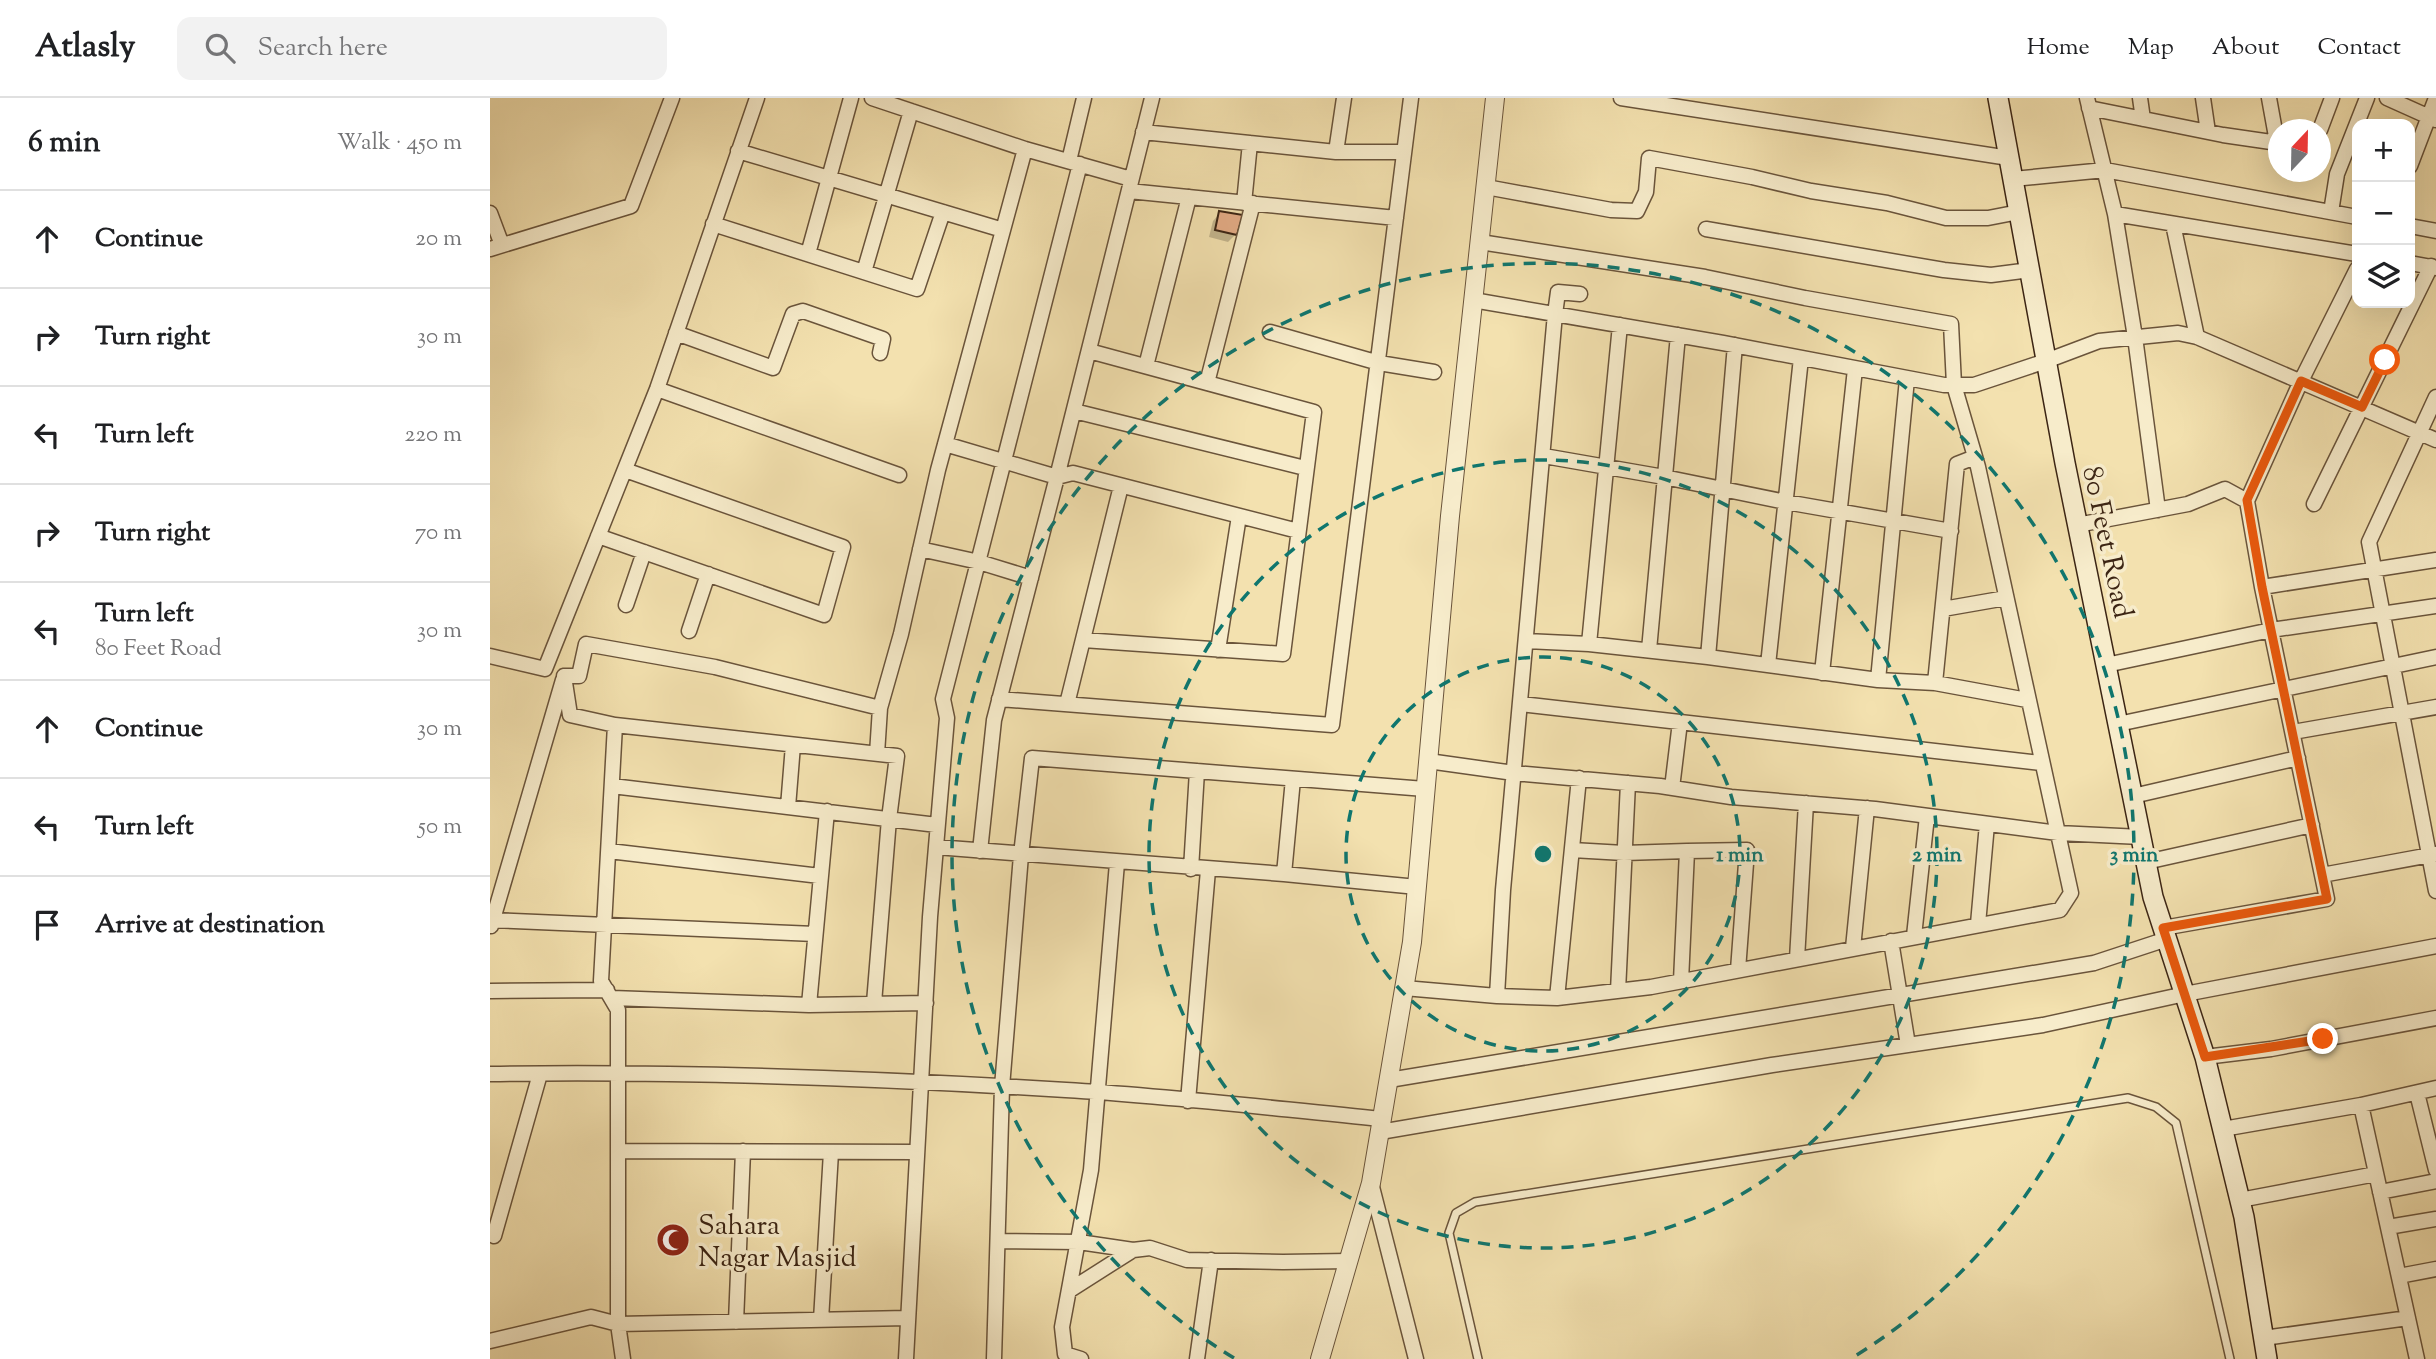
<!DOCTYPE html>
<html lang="en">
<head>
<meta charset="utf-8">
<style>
  :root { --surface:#fff; --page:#f2f2f2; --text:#202124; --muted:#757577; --line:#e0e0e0 }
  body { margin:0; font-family:"Sorts Mill Goudy",serif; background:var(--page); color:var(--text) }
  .controls { position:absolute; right:21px; top:21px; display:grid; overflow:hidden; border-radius:14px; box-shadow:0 7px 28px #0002 }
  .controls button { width:63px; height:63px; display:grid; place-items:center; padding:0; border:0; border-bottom:2px solid var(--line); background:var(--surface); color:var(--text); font:35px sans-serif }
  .compass { position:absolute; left:1778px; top:21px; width:63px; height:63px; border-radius:50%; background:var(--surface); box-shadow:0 7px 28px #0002; rotate:22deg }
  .stop { position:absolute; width:21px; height:21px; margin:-16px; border:5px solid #ea580c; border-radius:50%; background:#fff }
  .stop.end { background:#ea580c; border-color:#fff; box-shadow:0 2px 7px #0008 }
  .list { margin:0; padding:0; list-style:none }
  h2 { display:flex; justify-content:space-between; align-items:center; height:91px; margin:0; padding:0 28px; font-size:30px }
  h2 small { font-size:23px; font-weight:400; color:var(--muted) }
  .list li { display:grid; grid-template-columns:46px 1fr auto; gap:21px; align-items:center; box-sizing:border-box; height:98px; padding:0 28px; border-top:2px solid var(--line) }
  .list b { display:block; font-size:26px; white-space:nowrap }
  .list p { margin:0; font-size:23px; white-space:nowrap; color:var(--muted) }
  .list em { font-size:23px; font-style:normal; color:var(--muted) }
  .icon { flex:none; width:38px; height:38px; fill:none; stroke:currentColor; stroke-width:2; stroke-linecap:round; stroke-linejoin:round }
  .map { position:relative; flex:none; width:1946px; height:1261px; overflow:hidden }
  header { display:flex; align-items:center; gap:42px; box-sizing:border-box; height:98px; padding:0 35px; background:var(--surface); border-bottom:2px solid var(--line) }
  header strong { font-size:33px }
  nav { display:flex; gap:38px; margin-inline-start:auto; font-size:24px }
  .search { width:490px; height:63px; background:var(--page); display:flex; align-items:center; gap:18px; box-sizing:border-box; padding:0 24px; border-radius:14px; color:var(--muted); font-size:26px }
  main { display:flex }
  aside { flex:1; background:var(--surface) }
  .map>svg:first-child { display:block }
  .shadow { fill:#0003 }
  .building { fill:#e3ab85; stroke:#3c2514; stroke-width:2 }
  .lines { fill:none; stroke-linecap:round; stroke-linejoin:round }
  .service-casing { stroke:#6a543b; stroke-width:10 }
  .minor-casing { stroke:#6a543b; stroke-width:17 }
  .tertiary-casing { stroke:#6a543b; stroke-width:20 }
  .secondary-casing { stroke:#3c2514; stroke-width:22 }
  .service { stroke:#f7eccb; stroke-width:7 }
  .minor { stroke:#f7eccb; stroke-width:14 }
  .tertiary { stroke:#f7eccb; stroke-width:18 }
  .secondary { stroke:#f7eccb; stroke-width:19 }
  .route { stroke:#ea580c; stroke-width:9 }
  .ring { fill:none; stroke:#0f766e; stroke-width:3.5; stroke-dasharray:12 9 }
  .labels { text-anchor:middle; stroke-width:7; stroke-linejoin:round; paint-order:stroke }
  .street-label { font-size:28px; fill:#3c2514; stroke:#f7eccb }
  .poi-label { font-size:28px; fill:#3c2514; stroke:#f7eccb; text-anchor:start }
  .centre { fill:#0f766e; stroke:#f7eccb; stroke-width:3.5 }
  .ring-label { font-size:21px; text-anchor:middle; font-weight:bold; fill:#0f766e; stroke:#f7eccb; stroke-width:7; stroke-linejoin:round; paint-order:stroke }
</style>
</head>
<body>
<header>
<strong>Atlasly</strong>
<div class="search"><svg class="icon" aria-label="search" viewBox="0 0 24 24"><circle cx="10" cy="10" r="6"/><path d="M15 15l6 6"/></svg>Search here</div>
<nav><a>Home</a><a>Map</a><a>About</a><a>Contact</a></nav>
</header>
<main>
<aside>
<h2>6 min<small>Walk · 450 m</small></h2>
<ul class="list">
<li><svg class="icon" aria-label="ahead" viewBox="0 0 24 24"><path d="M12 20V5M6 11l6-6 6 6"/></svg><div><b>Continue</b></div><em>20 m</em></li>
<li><svg class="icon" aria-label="right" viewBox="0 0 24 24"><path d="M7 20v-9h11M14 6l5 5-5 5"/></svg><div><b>Turn right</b></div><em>30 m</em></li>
<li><svg class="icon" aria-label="left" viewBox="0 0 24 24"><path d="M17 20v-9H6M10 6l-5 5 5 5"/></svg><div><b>Turn left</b></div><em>220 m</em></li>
<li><svg class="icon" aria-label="right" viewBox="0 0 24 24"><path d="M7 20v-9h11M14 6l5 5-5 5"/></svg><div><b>Turn right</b></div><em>70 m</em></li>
<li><svg class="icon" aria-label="left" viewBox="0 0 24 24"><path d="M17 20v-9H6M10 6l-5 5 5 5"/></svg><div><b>Turn left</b><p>80 Feet Road</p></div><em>30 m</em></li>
<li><svg class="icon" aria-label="ahead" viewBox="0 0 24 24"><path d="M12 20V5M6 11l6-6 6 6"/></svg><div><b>Continue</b></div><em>30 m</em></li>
<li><svg class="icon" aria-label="left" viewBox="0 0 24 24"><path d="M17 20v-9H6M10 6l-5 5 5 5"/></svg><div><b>Turn left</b></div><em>50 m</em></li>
<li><svg class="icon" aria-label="arrive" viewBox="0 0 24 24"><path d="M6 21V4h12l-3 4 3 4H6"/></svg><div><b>Arrive at destination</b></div></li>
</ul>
</aside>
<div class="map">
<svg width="1946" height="1261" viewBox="0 0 1946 1261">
  <rect width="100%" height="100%" fill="#f3e1af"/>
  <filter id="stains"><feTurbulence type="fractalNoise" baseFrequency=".00286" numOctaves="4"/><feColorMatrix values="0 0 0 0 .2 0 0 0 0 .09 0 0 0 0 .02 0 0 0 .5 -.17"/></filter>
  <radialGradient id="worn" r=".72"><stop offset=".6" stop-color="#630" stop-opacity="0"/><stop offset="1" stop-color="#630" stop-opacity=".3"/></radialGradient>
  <path class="shadow" d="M730 115 746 136 738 144 719 139 723 123Z"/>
  <path class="building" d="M729 113 753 117 747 137 725 132Z"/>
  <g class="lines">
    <defs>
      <path id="service" d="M988 1261 959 1135 966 1115 985 1104 1638 1000 1666 1009 1686 1025 1740 1261"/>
      <path id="minor" d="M382 0 535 51 641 81
        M1131 0 1519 60
        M1597 0 1625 116 1645 239 1668 412
        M1650 0 1653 21
        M1713 0 1718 34
        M1779 0 1787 44
        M1897 0 1946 22
        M1599 10 1733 37 1788 45
        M1830 32 1842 0
        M653 34 846 54 854 0
        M248 53 513 132
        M846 54H914
        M579 63 594 0
        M1920 68 1946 0
        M1523 81 1615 72 1867 119
        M996 89 1121 112 1147 113 1156 94 1159 60 1262 79 1321 93 1397 105 1456 120H1498L1529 114
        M639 93 906 120
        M754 105 760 45
        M1841 114 1847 76 1877 0
        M0 115 12 147
        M1625 116 1867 156
        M223 126 427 191 453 114
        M1683 126 1707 239
        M1920 128 1946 133
        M1216 131 1454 172 1501 177 1540 172
        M0 151 141 108 182 0
        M318 156 361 0
        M1920 165 1946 170
        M374 174 421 13
        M983 202 1233 245 1454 287H1484L1556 263 1609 243 1688 235 1707 239 1946 342
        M780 234 889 265 944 274
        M186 235 283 270 303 216 313 213 393 241 390 255
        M656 268 699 99
        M717 285 763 105
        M167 291 409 377
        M1946 299 1879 444 1946 793
        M584 313 815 370
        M455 346 567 379 583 375 808 433
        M1054 358 1174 379 1296 404 1461 433
        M1824 406 1941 168
        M1587 427 1698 406 1735 391 1757 403
        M108 438 334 517 353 449 135 372
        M430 451 489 464 541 480
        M1772 489 1946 462
        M136 507 154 454
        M1453 511 1516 500
        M199 533 218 476
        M593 542 793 556 824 314 599 253
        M1036 543 1099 546 1218 559 1388 582 1445 585 1537 602
        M1099 546 1130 227
        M728 552 749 418
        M1159 552 1188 237
        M0 558 55 571 167 291 267 0
        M1218 559 1245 247
        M1278 567 1311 260
        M1616 567 1781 532 1946 508
        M1332 575 1365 271
        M74 578 80 617 125 627 111 883 128 912V1226L133 1261
        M74 578H89L96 546 225 569 390 610
        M1388 582 1417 281
        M1445 585 1467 366 1485 359
        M509 601 842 627 921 0
        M577 606 631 388
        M1031 606 1551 665
        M1628 626 1946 559
        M125 627 407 658 399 721 384 905
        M1803 634 1946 609
        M387 656 390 610 411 536 448 372 535 51
        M938 663 1024 675 1170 688 1241 699 1385 711 1568 735 1651 739
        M122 688 447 727
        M1182 690 1190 624
        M1643 698 1808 660
        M298 709 303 647
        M446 749 794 776 927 789
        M1082 752 1134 755 1197 753
        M119 753 330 778
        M490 753 504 622 567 379 662 0
        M1656 764 1822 727
        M701 771 707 673
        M794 776 803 681
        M1832 777 1946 756
        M2 822 325 836
        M1488 826 1497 726
        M1 828 73 582
        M1673 830 1837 801 1772 489 1757 403 1811 283 1867 171
        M1424 838 1437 718
        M1401 843 1418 947
        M1363 850 1377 710
        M1307 861 1316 705
        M1191 883 1197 753 1257 752 1248 872
        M914 890 1007 898 1067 900 1161 889 1570 812 1581 795 1488 369 1464 287 1461 226 1315 200 1215 179 990 144
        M0 893 117 892
        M1128 893 1138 685
        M1007 898 1013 792 1065 216 1068 194 1090 196
        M122 900 319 907 337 713
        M1067 900 1089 680
        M319 907 436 905
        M1715 959 1781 951 1946 920
        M0 976C192 973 384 980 576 992 682 998 787 1011 892 1021
        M899 982 1604 865 1677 841
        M1927 995 1946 1072
        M698 1003 718 772
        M1871 1007 1946 990
        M1733 1031 1871 1007 1927 1261
        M890 1034 1282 967 1553 927 1695 896 1946 848
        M129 1053 426 1054
        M881 1085 926 1261
        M1890 1094 1946 1083
        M1750 1102 1886 1076
        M1898 1129 1946 1121
        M4 1138 50 976
        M508 1143 589 1144 643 1152
        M1909 1178 1946 1171
        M580 1192 643 1152 660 1150 697 1162 793 1164 859 1163
        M331 1222 341 1054
        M246 1224 253 1053
        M1774 1240 1918 1220
        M0 1243 101 1219 128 1226 417 1220
        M416 1261 440 819 457 620 453 601 590 66
        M504 1261 512 989 531 757 542 660 935 691
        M591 1261 575 1256 572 1229 601 1072 627 765
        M707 1261 721 1162"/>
      <path id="tertiary" d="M830 1261 881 1085 922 844 960 418 1005 0"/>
      <path id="secondary" d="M1508 0 1575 365 1663 799 1715 959 1754 1119 1777 1261"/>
    </defs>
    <use href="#service" class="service-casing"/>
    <use href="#minor" class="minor-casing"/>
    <use href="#tertiary" class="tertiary-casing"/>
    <use href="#secondary" class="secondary-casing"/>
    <use href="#service" class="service"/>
    <use href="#minor" class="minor"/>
    <use href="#tertiary" class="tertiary"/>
    <use href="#secondary" class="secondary"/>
  </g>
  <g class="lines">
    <path class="route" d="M1833 941 1715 959 1673 830 1837 801 1772 489 1757 402 1811 283 1872 309 1895 262"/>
  </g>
  <g class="ring">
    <circle cx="1053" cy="756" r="197"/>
    <circle cx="1053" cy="756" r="394"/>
    <path d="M744 1260A591 591 0 1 1 1362 1260"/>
  </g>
  <defs>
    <symbol id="mosque-disc" viewBox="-11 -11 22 22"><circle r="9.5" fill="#8f2418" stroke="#f7eccb"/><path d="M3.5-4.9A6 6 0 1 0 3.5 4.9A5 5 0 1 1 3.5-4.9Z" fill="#fff"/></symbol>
  </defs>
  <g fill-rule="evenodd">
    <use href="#mosque-disc" x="164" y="1123" width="38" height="38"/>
  </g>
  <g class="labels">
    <g class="street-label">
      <text transform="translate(1619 444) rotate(78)" y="10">80 Feet Road</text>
    </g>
    <g class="poi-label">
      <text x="208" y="1136">Sahara<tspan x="208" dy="32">Nagar Masjid</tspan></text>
    </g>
  </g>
  <circle cx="1053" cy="756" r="10" class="centre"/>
  <g class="ring-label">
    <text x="1250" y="763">1 min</text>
    <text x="1447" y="763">2 min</text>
    <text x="1644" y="763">3 min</text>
  </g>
  <rect width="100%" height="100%" filter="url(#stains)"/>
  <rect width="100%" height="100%" fill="url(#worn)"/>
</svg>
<div class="controls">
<button>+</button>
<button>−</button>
<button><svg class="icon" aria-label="layers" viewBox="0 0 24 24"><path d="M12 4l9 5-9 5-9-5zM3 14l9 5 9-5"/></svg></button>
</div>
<svg class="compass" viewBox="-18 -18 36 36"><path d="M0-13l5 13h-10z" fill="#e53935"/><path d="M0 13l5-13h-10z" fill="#757577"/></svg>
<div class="stop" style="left:1895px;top:262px"></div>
<div class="stop end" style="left:1833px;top:941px"></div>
</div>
</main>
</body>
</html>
